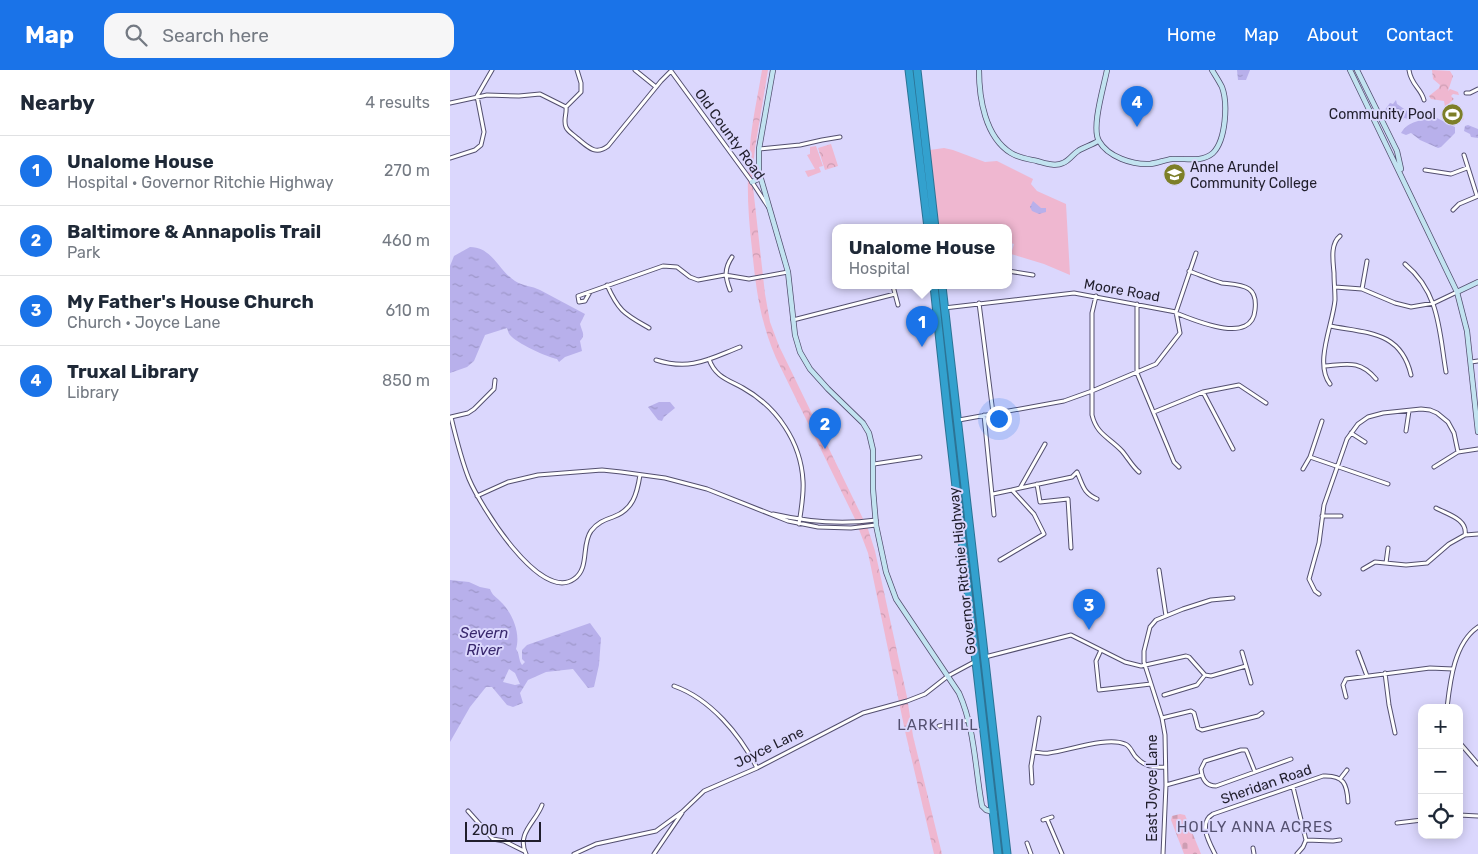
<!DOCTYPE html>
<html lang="en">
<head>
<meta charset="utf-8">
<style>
  :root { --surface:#fff; --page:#f6f6f7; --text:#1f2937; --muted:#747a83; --line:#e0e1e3; --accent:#1a73e8 }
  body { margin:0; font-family:Rubik,sans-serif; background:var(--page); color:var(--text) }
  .controls { position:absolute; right:15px; bottom:15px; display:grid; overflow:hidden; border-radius:10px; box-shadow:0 2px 12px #0003 }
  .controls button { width:45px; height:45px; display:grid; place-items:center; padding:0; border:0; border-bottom:1px solid var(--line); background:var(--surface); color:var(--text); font:25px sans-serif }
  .scale { position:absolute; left:15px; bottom:12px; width:76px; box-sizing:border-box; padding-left:5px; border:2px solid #201e2c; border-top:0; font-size:14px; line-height:18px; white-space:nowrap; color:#201e2c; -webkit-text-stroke:4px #dbd7fd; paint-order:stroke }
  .you { position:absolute; left:548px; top:348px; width:18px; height:18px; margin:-12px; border:4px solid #fff; border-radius:50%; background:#1a73e8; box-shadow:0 0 0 8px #1a73e833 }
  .badge { display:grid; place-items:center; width:32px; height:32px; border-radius:50%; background:var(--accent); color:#fff; font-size:16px; font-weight:700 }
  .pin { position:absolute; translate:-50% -41px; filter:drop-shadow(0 1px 2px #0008) }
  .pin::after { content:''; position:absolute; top:26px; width:18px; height:15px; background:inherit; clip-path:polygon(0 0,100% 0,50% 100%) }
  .popup { position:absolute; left:382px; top:154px; width:180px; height:65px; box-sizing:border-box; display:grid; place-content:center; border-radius:10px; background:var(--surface); filter:drop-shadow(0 1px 4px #0005); font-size:16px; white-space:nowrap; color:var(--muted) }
  .popup b { font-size:19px; color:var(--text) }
  .popup::after { content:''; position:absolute; left:50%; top:100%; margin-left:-10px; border:10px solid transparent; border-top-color:var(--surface) }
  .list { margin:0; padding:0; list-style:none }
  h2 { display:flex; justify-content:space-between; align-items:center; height:65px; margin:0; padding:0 20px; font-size:21px }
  h2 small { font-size:16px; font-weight:400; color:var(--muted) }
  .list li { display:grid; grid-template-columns:32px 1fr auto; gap:15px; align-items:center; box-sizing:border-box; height:70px; padding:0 20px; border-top:1px solid var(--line) }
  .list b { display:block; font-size:19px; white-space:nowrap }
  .list p { margin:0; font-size:16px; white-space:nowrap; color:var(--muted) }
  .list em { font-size:16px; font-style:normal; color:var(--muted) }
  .icon { flex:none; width:28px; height:28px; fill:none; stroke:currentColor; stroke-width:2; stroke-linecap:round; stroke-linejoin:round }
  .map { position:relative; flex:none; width:1028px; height:784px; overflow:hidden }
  header { display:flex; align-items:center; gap:30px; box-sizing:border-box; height:70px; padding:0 25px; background:var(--accent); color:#fff }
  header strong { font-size:24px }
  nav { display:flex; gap:28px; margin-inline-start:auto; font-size:18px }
  .search { width:350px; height:45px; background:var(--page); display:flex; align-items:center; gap:12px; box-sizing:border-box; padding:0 18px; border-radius:15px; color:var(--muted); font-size:19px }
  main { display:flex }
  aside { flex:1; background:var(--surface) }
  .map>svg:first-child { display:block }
  .green { fill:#efb7d0 }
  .cemetery { fill:url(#cemetery-stones) }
  .park { fill:url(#park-crowns) }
  .water { fill:url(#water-ripples); fill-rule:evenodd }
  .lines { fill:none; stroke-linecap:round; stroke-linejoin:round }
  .street-casing { stroke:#534f6f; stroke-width:5 }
  .secondary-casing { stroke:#534f6f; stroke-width:6 }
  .highway-casing { stroke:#2c7395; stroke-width:9 }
  .street { stroke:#fff; stroke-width:3 }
  .secondary { stroke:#c2e3f0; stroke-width:4.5 }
  .highway { stroke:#33a1ce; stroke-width:7 }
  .labels { text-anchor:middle; stroke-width:4; stroke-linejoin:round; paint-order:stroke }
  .poi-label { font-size:14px; fill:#201e2c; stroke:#dbd7fd; text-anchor:end }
  .street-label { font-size:14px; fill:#201e2c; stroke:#dbd7fd }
  .water-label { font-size:15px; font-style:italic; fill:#39286d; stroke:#dbd7fd }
  .neighbourhood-label { font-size:15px; letter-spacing:1px; fill:#545070; stroke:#dbd7fd }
</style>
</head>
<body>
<header>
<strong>Map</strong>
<div class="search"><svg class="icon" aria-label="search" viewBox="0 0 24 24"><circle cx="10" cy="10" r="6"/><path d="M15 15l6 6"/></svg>Search here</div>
<nav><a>Home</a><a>Map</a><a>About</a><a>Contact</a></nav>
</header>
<main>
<aside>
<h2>Nearby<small>4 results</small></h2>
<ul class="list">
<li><span class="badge">1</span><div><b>Unalome House</b><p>Hospital · Governor Ritchie Highway</p></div><em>270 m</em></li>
<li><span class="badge">2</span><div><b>Baltimore &amp; Annapolis Trail</b><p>Park</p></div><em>460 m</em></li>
<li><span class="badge">3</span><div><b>My Father's House Church</b><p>Church · Joyce Lane</p></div><em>610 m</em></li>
<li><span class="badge">4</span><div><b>Truxal Library</b><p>Library</p></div><em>850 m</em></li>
</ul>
</aside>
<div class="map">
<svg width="1028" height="784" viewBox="0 0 1028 784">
  <defs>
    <pattern id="cemetery-stones" width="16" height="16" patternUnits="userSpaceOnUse" patternTransform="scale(1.25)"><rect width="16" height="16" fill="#efb7d0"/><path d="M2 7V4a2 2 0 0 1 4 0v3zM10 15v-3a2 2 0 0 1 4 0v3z" fill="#cd9db3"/></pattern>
    <pattern id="park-crowns" width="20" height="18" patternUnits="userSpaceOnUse" patternTransform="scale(1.25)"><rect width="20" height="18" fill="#efb7d0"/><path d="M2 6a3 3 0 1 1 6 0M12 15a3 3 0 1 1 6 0" fill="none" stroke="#cd9db3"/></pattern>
    <pattern id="water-ripples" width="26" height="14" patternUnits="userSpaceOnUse" patternTransform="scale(1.25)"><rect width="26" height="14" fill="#b8b0eb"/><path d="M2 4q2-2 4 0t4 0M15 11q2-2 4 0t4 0" fill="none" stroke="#9e97ca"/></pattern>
  </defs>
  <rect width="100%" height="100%" fill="#dbd7fd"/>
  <path class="green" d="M1000 35 1007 40 1010 39 1011 46 1014 49 1010 52 995 47 993 45 994 41Z
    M366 76 373 96 369 97 371 102 358 107 355 101 365 99 357 85 360 84V77Z
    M494 78 503 80 535 92 547 91 583 109 581 114 587 121 616 134 620 205 594 194 561 184 564 174 558 172V158H489L480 80Z"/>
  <path class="cemetery" d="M730 744 735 745 751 784H734L721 750 722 746Z"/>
  <path class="park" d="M312 0H318L305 78 302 108 315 224 320 252 329 276 418 459 425 481 457 627 463 666 492 784H484L455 661 418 483 405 449 326 288C310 251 306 219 302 179 298 144 296 112 300 76 302 51 308 25 312 0Z
    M982 0 1000 1 1003 6 998 21 1000 19 1008 22 1009 25 1003 24 1001 26 1004 29 995 37 994 31 981 29 979 26 989 18 990 15 983 9Z
    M381 74 388 96 375 100 368 78Z"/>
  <path class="water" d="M787 0H800L796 10H788Z
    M946 30 947 34 960 43 959 49 954 48 951 53C945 43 940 47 934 41L940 33 943 34Z
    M985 47 1005 57V63L991 77 988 78 970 70 961 63 956 65 951 63C958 51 972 50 985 47Z
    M1018 55 1028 59V68L1021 67 1020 64 1014 61 1015 56Z
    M583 131 591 138H596V142L589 144 582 141 580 137Z
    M20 177C42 177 48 200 65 211 73 216 82 216 90 220 105 228 120 236 135 244L130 254C132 262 136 265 130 271L132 281 115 287 109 292 107 289C97 287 66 273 60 265 58 263 58 260 57 258L35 265 24 291 17 297 0 303V196L4 186Z
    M209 332H220L225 338 214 347 212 351 208 350 198 337Z
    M0 510 19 512 30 517 40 519C42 525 46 527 50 531 62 542 71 563 66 579 70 584 68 589 72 595L75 592 72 589V580L77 575 140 553 151 568 149 595 144 617 138 618 123 599 96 602 78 610 70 623 73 633 63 637 57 635 42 617H36L20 637 0 672ZM59 599 65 603 70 614 65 615 53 612Z"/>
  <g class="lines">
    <defs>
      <path id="street" d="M185 0 206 17
        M959 0C961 15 971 18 974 30
        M221 1 302 112 319 138
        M1016 23H1020L1028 19
        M0 33 37 25 69 26 90 24 116 37C117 44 113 50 116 57 118 62 123 64 127 68 137 76 145 86 158 76L211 11 221 1
        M116 37 131 22V13L127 0
        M309 79 350 75 372 70 390 67
        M1014 85 1027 126
        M0 88 25 80 31 75 34 62 27 26 42 0
        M975 100 1001 104 1017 98
        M1003 140 1009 134 1028 126
        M385 190H386
        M955 194C990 223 989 261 996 302
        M558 201 583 205
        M157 215C169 242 175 244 199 258
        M443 216 448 235
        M885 217 912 219 945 233 961 237 984 233 1007 222
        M912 219 917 191
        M280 220C275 207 274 199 282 187
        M140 222 135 231 129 232 128 226 213 196 227 197 240 207 248 210 275 205 299 209 338 202
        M646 226 642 243V345C647 365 659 367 672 381 678 388 682 396 689 402
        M529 233 543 343
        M687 234V303L724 392 729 397
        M494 238 624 223 726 242
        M726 243C746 251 802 275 805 240 806 232 806 224 799 219 792 214 781 214 772 213 761 210 750 205 739 201
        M343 250 445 224
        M880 256C917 263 951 261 961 305
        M259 289C265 307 279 310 293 318 327 337 351 372 353 411 354 425 351 440 349 454
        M206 290C241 301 259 289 290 277
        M1021 292 1028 291
        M875 296C898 294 910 290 926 309
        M880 314C864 293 883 254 885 230 885 221 884 212 884 203 883 191 880 174 890 166
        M753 322 783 379
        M704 342 753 322 789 315 816 333
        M534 345 544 445
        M1 347C6 368 11 389 19 409 30 435 90 533 124 509 140 498 131 475 141 461 147 453 154 450 163 447 183 440 187 424 190 405
        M1 347 18 343 24 339 44 319 45 310
        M509 350 614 331 642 321 706 294 730 263 726 242 746 183
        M956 361 959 341
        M901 363 915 372
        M860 387 938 414
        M424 394 470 387
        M984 397 1008 382 1028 379
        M853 399 860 387 872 351
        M587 414 590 432 618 429 621 478
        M570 418 622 407 627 402C633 415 633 423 647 429
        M562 420 570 418 595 374
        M543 424 562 420 584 444 594 464 550 490
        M27 426 58 412 88 405 152 400 171 402 215 408 257 419 338 451 368 457 401 458 426 455
        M986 438C997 444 1018 449 1015 465
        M323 444C358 452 390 455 426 450
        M872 446H891
        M936 493 938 478
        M913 499 925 492 956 495 977 493 999 474 1015 465 1028 464
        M709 500 716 546
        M869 524 865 521 859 509 869 473 874 435 897 369 908 354 918 347 933 343 971 339 980 340 987 343 998 352 1004 363 1008 382
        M651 580 646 591 649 620 701 614
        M792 582 801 613
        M908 582 917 606
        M535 587 621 565 675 592 691 596 736 586 739 587 755 605 761 606 796 596
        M935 603 939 635 945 663
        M224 616C261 629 290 665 307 698
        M714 625 747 615 755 605
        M896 627 893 615 896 609 980 598 1003 599
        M997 638C1000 612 1004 573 1028 557
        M712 648 741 641 744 643 748 658 752 660 808 646 812 643
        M489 656 519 650
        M1009 672 1028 694
        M791 680H796L797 682 805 702 766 716C756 716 752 709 751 699L755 691Z
        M583 682C588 682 594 684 599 683 618 681 657 666 675 674 681 676 682 684 687 688 694 696 705 698 715 697
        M805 702 841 689
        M890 709 897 700
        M582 713 581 696 589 648
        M716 715 752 705
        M843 717 856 770 853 777 847 784
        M18 741 43 769 54 771 74 781
        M1009 745 1028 746
        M597 749 612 784
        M593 750 602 747
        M947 753 972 750
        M856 770 883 771 890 770
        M577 773 581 784
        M803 778 804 784
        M76 784C66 763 86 752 92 735
        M124 784 146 774 206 761 232 742 254 721 307 698 413 643 457 631 475 624 498 606 526 591
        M204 784 232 743
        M713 784 716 715 715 665 712 648 694 592V581L700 557 706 550 733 539 761 530 783 528
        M765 784C759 772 748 753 763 744L873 706C894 705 897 714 898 732"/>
      <path id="secondary" d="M323 0 309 79V102L338 202 345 265 350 282 360 299 378 319 413 353 419 363 423 380V419L426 455 436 502 446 529 509 623C525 659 525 698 532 736L536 740 544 742
        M529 0C529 28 535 67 561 83 569 88 578 89 587 91 595 93 605 97 613 93 619 91 623 84 628 81 634 77 642 75 648 71
        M657 0C654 16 641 58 649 71 658 87 683 95 700 94 707 93 715 90 722 89 736 88 751 93 763 83 776 70 778 33 772 17 769 11 765 5 762 0
        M900 0 1007 222 1017 261 1028 362
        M907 0 947 81 951 99
        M302 112 310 108
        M1007 222 1028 212"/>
      <path id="highway" d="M459 0 478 158
        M467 0 485 158
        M484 216 498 347 548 784
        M492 216 557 784"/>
    </defs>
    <use href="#street" class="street-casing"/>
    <use href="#secondary" class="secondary-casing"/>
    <use href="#highway" class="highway-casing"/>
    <use href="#street" class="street"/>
    <use href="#secondary" class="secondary"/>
    <use href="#highway" class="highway"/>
  </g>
  <defs>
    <symbol id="stadium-disc" viewBox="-11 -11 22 22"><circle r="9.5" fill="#7d7f28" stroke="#dbd7fd"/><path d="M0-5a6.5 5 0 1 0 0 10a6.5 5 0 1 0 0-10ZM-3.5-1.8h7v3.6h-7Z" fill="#fff"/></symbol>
    <symbol id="university-disc" viewBox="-11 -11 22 22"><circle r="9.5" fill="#7d7f28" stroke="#dbd7fd"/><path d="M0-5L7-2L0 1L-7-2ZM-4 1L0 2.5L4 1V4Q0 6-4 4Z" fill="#fff"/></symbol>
  </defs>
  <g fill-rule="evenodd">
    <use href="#stadium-disc" x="990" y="32" width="25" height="25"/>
    <use href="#university-disc" x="712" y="92" width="25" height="25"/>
  </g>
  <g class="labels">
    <g class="poi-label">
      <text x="986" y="49">Community Pool</text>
      <text x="740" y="102" text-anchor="start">Anne Arundel<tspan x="740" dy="16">Community College</tspan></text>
    </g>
    <g class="street-label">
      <text transform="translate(280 64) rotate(54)" y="5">Old County Road</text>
      <text transform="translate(672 220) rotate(10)" y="5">Moore Road</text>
      <text transform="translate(512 501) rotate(-96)" y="5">Governor Ritchie Highway</text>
      <text transform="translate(319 677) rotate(-26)" y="5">Joyce Lane</text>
      <text transform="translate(816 714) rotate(-19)" y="5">Sheridan Road</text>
      <text transform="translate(702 718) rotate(-90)" y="5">East Joyce Lane</text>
    </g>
    <g class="water-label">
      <text x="34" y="568">Severn<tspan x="34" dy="17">River</tspan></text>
    </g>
    <g class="neighbourhood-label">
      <text x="488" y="660">LARK HILL</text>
      <text x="805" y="762">HOLLY ANNA ACRES</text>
    </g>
  </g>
</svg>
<div class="controls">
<button>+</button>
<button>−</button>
<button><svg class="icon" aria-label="locate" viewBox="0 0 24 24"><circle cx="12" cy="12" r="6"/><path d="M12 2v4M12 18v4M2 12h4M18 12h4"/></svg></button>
</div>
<div class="scale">200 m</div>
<div class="you"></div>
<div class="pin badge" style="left:472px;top:277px">1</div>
<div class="popup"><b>Unalome House</b>Hospital</div>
<div class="pin badge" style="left:375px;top:379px">2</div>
<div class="pin badge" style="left:639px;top:560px">3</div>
<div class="pin badge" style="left:687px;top:57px">4</div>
</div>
</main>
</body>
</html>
